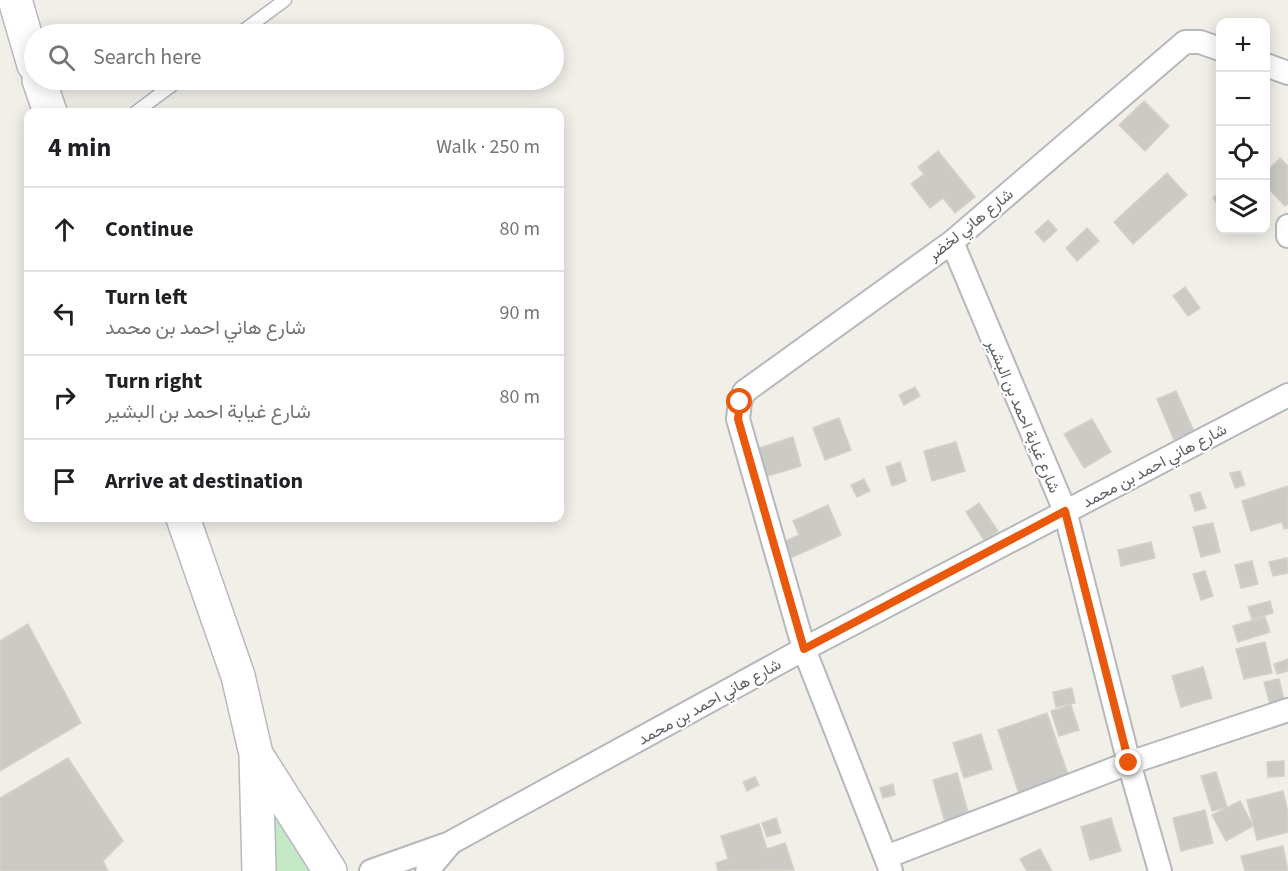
<!DOCTYPE html>
<html lang="en">
<head>
<meta charset="utf-8">
<style>
  :root { --surface:#fff; --page:#f6f6f6; --text:#202124; --muted:#757577; --line:#e0e0e0 }
  body { margin:0; font-family:"Source Sans 3",Vazirmatn,sans-serif; background:var(--page); color:var(--text) }
  .controls { position:absolute; right:18px; top:18px; display:grid; overflow:hidden; border-radius:12px; box-shadow:0 3px 15px #0003 }
  .controls button { width:54px; height:54px; display:grid; place-items:center; padding:0; border:0; border-bottom:2px solid var(--line); background:var(--surface); color:var(--text); font:30px sans-serif }
  .stop { position:absolute; width:18px; height:18px; margin:-14px; border:4px solid #ea580c; border-radius:50%; background:#fff }
  .stop.end { background:#ea580c; border-color:#fff; box-shadow:0 2px 6px #0008 }
  .list { margin:0; padding:0; list-style:none }
  h2 { display:flex; justify-content:space-between; align-items:center; height:78px; margin:0; padding:0 24px; font-size:26px }
  h2 small { font-size:20px; font-weight:400; color:var(--muted) }
  .list li { display:grid; grid-template-columns:39px 1fr auto; gap:18px; align-items:center; box-sizing:border-box; height:84px; padding:0 24px; border-top:2px solid var(--line) }
  .list b { display:block; font-size:22px; white-space:nowrap }
  .list p { margin:0; font-size:20px; white-space:nowrap; color:var(--muted) }
  .list em { font-size:20px; font-style:normal; color:var(--muted) }
  .icon { flex:none; width:33px; height:33px; fill:none; stroke:currentColor; stroke-width:2; stroke-linecap:round; stroke-linejoin:round }
  .map { position:relative; flex:none; width:1288px; height:871px; overflow:hidden }
  .search { position:absolute; background:var(--surface); box-shadow:0 3px 15px #0003; left:24px; top:24px; width:540px; height:66px; display:flex; align-items:center; gap:15px; box-sizing:border-box; padding:0 21px; border-radius:33px; color:var(--muted); font-size:22px }
  .panel { position:absolute; background:var(--surface); box-shadow:0 3px 15px #0003; left:24px; top:108px; width:540px; height:414px; border-radius:12px }
  .map>svg:first-child { display:block }
  .green { fill:#c5e8c5 }
  .building { fill:#cccac5; stroke:#d6d1c6; stroke-width:1.5 }
  .lines { fill:none; stroke-linecap:round; stroke-linejoin:round }
  .lane-casing { stroke:#b5b8bc; stroke-width:15 }
  .street-casing { stroke:#b5b8bc; stroke-width:26 }
  .secondary-casing { stroke:#b6babf; stroke-width:36 }
  .lane { stroke:#fff; stroke-width:12 }
  .street { stroke:#fff; stroke-width:22 }
  .secondary { stroke:#fff; stroke-width:33 }
  .route { stroke:#ea580c; stroke-width:8 }
  .labels { text-anchor:middle; stroke-width:4.5; stroke-linejoin:round; paint-order:stroke }
  .street-label { font-size:16px; fill:#5f6368; stroke:#fff }
</style>
</head>
<body>
<div class="map">
<svg width="1288" height="871" viewBox="0 0 1288 871">
  <rect width="100%" height="100%" fill="#f1efe8"/>
  <path class="green" d="M268 788 316 871H271Z"/>
  <path class="building" d="M1144 101 1169 126 1145 151 1119 125Z
    M938 151 975 197 955 213 943 198 930 208 911 184 924 174 918 167Z
    M1280 158 1288 166V204L1285 206 1266 186V173Z
    M1167 173 1187 195 1133 244 1114 222Z
    M1220 192V208L1213 198Z
    M1048 220 1057 230 1044 242 1035 232Z
    M1087 228 1099 241 1077 261 1066 248Z
    M1185 287 1200 308 1188 316 1173 296Z
    M915 387 920 396 904 405 899 395Z
    M1176 391 1194 431 1174 440 1157 399Z
    M839 418 851 450 825 460 813 428Z
    M1092 419 1111 452 1084 468 1064 434Z
    M793 437 801 466 758 479 750 451Z
    M956 442 965 471 932 481 924 451Z
    M900 462 906 481 892 486 886 467Z
    M1240 471 1245 485 1235 488 1230 473Z
    M864 479 870 491 857 497 851 485Z
    M1288 486V528L1284 529 1282 522 1251 531 1242 501Z
    M1200 492 1206 508 1195 511 1190 495Z
    M979 503 998 531 984 540 966 512Z
    M828 505 841 535 773 566 765 550 799 535 793 521Z
    M1213 523 1220 552 1201 557 1193 527Z
    M1151 542 1155 558 1121 566 1118 550Z
    M1287 558 1288 573 1273 576 1269 562Z
    M1252 561 1258 584 1241 588 1235 565Z
    M1205 571 1213 596 1201 600 1193 574Z
    M1270 601 1273 613 1252 619 1248 607Z
    M1265 617 1270 632 1238 642 1233 626Z
    M28 624 81 723 0 771V641Z
    M1265 642 1272 673 1244 679 1236 649Z
    M1288 659V671L1277 674 1274 664Z
    M1203 667 1212 698 1181 707 1172 676Z
    M1279 679 1286 708 1272 712 1264 682Z
    M1072 688 1075 703 1056 707 1053 692Z
    M1071 705 1079 730 1059 736 1051 711Z
    M1047 713 1072 786 1022 803 998 730Z
    M981 734 992 769 964 778 953 743Z
    M68 758 123 841 103 861 108 871H0V798Z
    M1284 761V776L1268 777 1267 762Z
    M1216 772 1227 807 1212 811 1201 776Z
    M957 773 972 826 948 833 933 780Z
    M755 777 759 785 747 791 743 782Z
    M893 784 895 795 883 798 880 788Z
    M1283 791 1288 813V832L1257 840 1247 800Z
    M1240 801 1253 826 1226 841 1212 815Z
    M1205 810 1213 843 1181 851 1173 818Z
    M776 818 781 833 767 837 762 823Z
    M1111 818 1121 851 1090 860 1081 827Z
    M759 824 767 849 785 843 794 870 718 871 716 863 728 859 721 836Z
    M1283 846 1288 871H1245L1241 856Z
    M1040 849 1052 871H1027L1020 859Z"/>
  <g class="lines">
    <defs>
      <path id="lane" d="M239 34 285 0
        M136 112 179 80"/>
      <path id="street" d="M1266 65 1288 73
        M1288 226V236
        M952 242 1065 511 1129 763 1160 871
        M886 857 1129 763 1288 710
        M371 871 450 843 804 649 1288 395
        M427 871 449 845
        M891 871 804 649 738 419 740 402 744 392 952 242 1185 42H1200L1220 49"/>
      <path id="secondary" d="M15 0 34 65
        M39 80 50 112
        M183 518 238 676 256 754 259 871
        M257 756 330 871"/>
    </defs>
    <use href="#lane" class="lane-casing"/>
    <use href="#street" class="street-casing"/>
    <use href="#secondary" class="secondary-casing"/>
    <use href="#lane" class="lane"/>
    <use href="#street" class="street"/>
    <use href="#secondary" class="secondary"/>
  </g>
  <g class="lines">
    <path class="route" d="M740 402 738 419 804 649 1065 511 1129 763"/>
  </g>
  <g class="labels">
    <g class="street-label">
      <text transform="translate(970 224) rotate(-39)" y="6">شارع هاني لخضر</text>
      <text transform="translate(1024 416) rotate(67)" y="6">شارع غيابة احمد بن البشير</text>
      <text transform="translate(1154 465) rotate(-28)" y="6">شارع هاني احمد بن محمد</text>
      <text transform="translate(709 701) rotate(-29)" y="6">شارع هاني احمد بن محمد</text>
    </g>
  </g>
</svg>
<div class="controls">
<button>+</button>
<button>−</button>
<button><svg class="icon" aria-label="locate" viewBox="0 0 24 24"><circle cx="12" cy="12" r="6"/><path d="M12 2v4M12 18v4M2 12h4M18 12h4"/></svg></button>
<button><svg class="icon" aria-label="layers" viewBox="0 0 24 24"><path d="M12 4l9 5-9 5-9-5zM3 14l9 5 9-5"/></svg></button>
</div>
<div class="stop" style="left:740px;top:402px"></div>
<div class="stop end" style="left:1129px;top:763px"></div>
<div class="search"><svg class="icon" aria-label="search" viewBox="0 0 24 24"><circle cx="10" cy="10" r="6"/><path d="M15 15l6 6"/></svg>Search here</div>
<section class="panel">
<h2>4 min<small>Walk · 250 m</small></h2>
<ul class="list">
<li><svg class="icon" aria-label="ahead" viewBox="0 0 24 24"><path d="M12 20V5M6 11l6-6 6 6"/></svg><div><b>Continue</b></div><em>80 m</em></li>
<li><svg class="icon" aria-label="left" viewBox="0 0 24 24"><path d="M17 20v-9H6M10 6l-5 5 5 5"/></svg><div><b>Turn left</b><p>شارع هاني احمد بن محمد</p></div><em>90 m</em></li>
<li><svg class="icon" aria-label="right" viewBox="0 0 24 24"><path d="M7 20v-9h11M14 6l5 5-5 5"/></svg><div><b>Turn right</b><p>شارع غيابة احمد بن البشير</p></div><em>80 m</em></li>
<li><svg class="icon" aria-label="arrive" viewBox="0 0 24 24"><path d="M6 21V4h12l-3 4 3 4H6"/></svg><div><b>Arrive at destination</b></div></li>
</ul>
</section>
</div>
</body>
</html>
